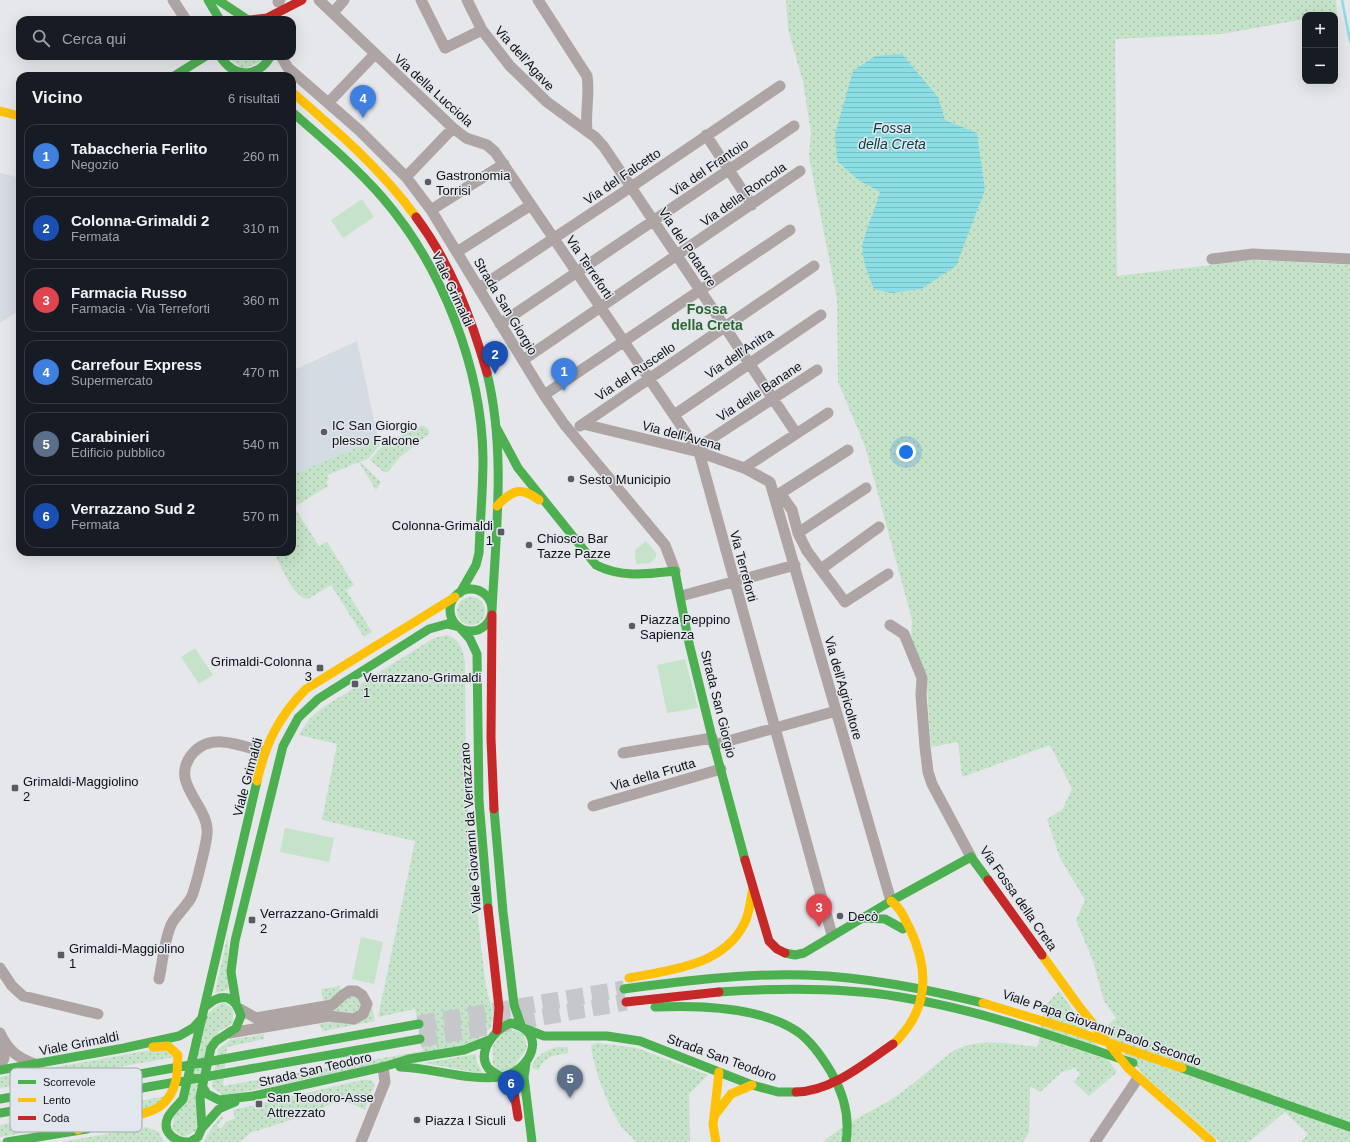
<!DOCTYPE html>
<html lang="it">
<head>
<meta charset="utf-8">
<style>
  :root { --surface:#171b24; --page:#20242c; --text:#f1f3f6; --muted:#9ea1a6; --line:#363941; --accent:#1a73e8 }
  body { margin:0; font-family:Helvetica,sans-serif; background:var(--page); color:var(--text) }
  .controls { position:absolute; right:12px; top:12px; display:grid; overflow:hidden; border-radius:8px; box-shadow:0 4px 16px #0002 }
  .controls button { width:36px; height:36px; display:grid; place-items:center; padding:0; border:0; border-bottom:1px solid var(--line); background:var(--surface); color:var(--text); font:20px sans-serif }
  .you { position:absolute; left:906px; top:452px; width:14px; height:14px; margin:-10px; border:3px solid #fff; border-radius:50%; background:#1a73e8; box-shadow:0 0 0 6px #1a73e833 }
  .badge { display:grid; place-items:center; width:26px; height:26px; border-radius:50%; background:var(--accent); color:#fff; font-size:13px; font-weight:700 }
  .pin { position:absolute; translate:-50% -33px; filter:drop-shadow(0 1px 2px #0008) }
  .pin::after { content:''; position:absolute; top:21px; width:14px; height:12px; background:inherit; clip-path:polygon(0 0,100% 0,50% 100%) }
  .list { margin:0; padding:0; list-style:none }
  h2 { display:flex; justify-content:space-between; align-items:center; height:52px; margin:0; padding:0 16px; font-size:17px }
  h2 small { font-size:13px; font-weight:400; color:var(--muted) }
  .list li { display:grid; grid-template-columns:26px 1fr auto; gap:12px; align-items:center; box-sizing:border-box; height:64px; margin:0 8px 8px; padding:0 8px; border:1px solid var(--line); border-radius:12px }
  .list b { display:block; font-size:15px; white-space:nowrap }
  .list p { margin:0; font-size:13px; white-space:nowrap; color:var(--muted) }
  .list em { font-size:13px; font-style:normal; color:var(--muted) }
  .icon { flex:none; width:22px; height:22px; fill:none; stroke:currentColor; stroke-width:2; stroke-linecap:round; stroke-linejoin:round }
  .map { position:relative; flex:none; width:1350px; height:1142px; overflow:hidden }
  .search { position:absolute; background:var(--surface); box-shadow:0 4px 16px #0002; left:16px; top:16px; width:280px; height:44px; display:flex; align-items:center; gap:10px; box-sizing:border-box; padding:0 14px; border-radius:12px; color:var(--muted); font-size:15px }
  .panel { position:absolute; background:var(--surface); box-shadow:0 4px 16px #0002; left:16px; top:72px; width:280px; height:484px; border-radius:12px }
  .map>svg:first-child { display:block }
  .built { fill:#d5dbe3 }
  .grass { fill:url(#grass-dots) }
  .garden { fill:#c5e3c8 }
  .water { fill:url(#water-rules) }
  .lines { fill:none; stroke-linecap:round; stroke-linejoin:round }
  .stream { stroke:#8cdee5; stroke-width:2.5 }
  .primary-tunnel { stroke:#c5c7ca; stroke-width:17; stroke-dasharray:17 8; stroke-linecap:butt }
  .street { stroke:#afa4a4; stroke-width:11 }
  .fast { stroke:#4caf50; stroke-width:9 }
  .slow { stroke:#ffc107; stroke-width:9 }
  .jam { stroke:#c62828; stroke-width:9 }
  .poi-dot { fill:#5a5b5e; stroke:#e2e6ed; stroke-width:1.5 }
  .labels { text-anchor:middle; stroke-width:3; stroke-linejoin:round; paint-order:stroke }
  .street-label { font-size:13px; fill:#0f1012; stroke:#e2e6ed }
  .poi-label { font-size:13px; fill:#0f1012; stroke:#e2e6ed; text-anchor:start }
  .water-label { font-size:14px; font-style:italic; fill:#043e42; stroke:#e2e6ed }
  .neighbourhood-label { font-size:14px; font-weight:bold; fill:#2f6531; stroke:#e2e6ed }
  .key { fill:#e2e6ed; stroke:#a3a6ab; stroke-width:1 }
  .key-label { font-size:11px; fill:#0f1012 }
</style>
</head>
<body>
<div class="map">
<svg width="1350" height="1142" viewBox="0 0 1350 1142">
  <defs>
    <pattern id="grass-dots" width="8" height="8" patternUnits="userSpaceOnUse"><rect width="8" height="8" fill="#c5e3c8"/><path d="M2 2h.1M6 6h.1" fill="none" stroke="#a8c2ab" stroke-width="1.8" stroke-linecap="round"/></pattern>
    <pattern id="water-rules" width="6" height="5" patternUnits="userSpaceOnUse"><rect width="6" height="5" fill="#8cdee5"/><path d="M0 2.5h6" fill="none" stroke="#78bdc3"/></pattern>
  </defs>
  <rect width="100%" height="100%" fill="#e5e7ea"/>
  <path class="built" d="M0 173 20 178V310L0 323Z
    M357 341 378 439 292 475V371Z"/>
  <path class="grass" d="M786 0H1336L1337 14 1305 15V19L1221 34 1115 39 1117 276 1212 265 1235 259 1350 265V1142H1301L1308 1134 1285 1112 1249 1142H1220L1145 1076 1103 1029 1116 1018 1104 1001 1093 961 1076 920 1085 900 1060 858 1047 819 1062 810 1072 789 1050 745 962 777 958 742 931 747 926 674 911 642 912 620 865 446 838 382 837 299 809 157 811 132 803 82 788 29Z
    M226 56H266L264 60 244 69Z
    M423 425 429 430V434L399 458 388 472H384L370 460 385 443Z
    M375 440 380 445 368 459 360 462 381 482 376 490 359 462 327 475 329 479 326 482 328 486 294 507 319 546 327 542 354 585 346 590 372 632 364 637 331 585 308 599C292 597 281 565 274 552H292V475Z
    M457 611a14 14 0 1 1 28 0a14 14 0 1 1-28 0Z
    M446 635C459 638 463 649 465 661L466 785 473 879 486 987 493 1014 491 1027 482 1036 469 1045 224 1096 212 1087 218 1050 230 1040 264 1034V1039L227 1047 223 1086 423 1051 415 1009 378 1017 415 841 322 820 337 744 299 735 309 719 322 708 434 638Z
    M228 934V990L215 993Z
    M340 986 341 991 332 1001H325L323 999 321 989Z
    M1059 991 1117 1072 1089 1096 1074 1082 1080 1074 1075 1068 1062 1072 1040 1092 1030 1086 1029 1132 1023 1142H823C842 1125 866 1114 889 1101 911 1087 932 1067 953 1051 982 1037 1007 1044 1038 1047L1044 1007Z
    M354 995 362 1003 358 1014 331 1013 329 1010 345 998Z
    M223 1002 233 1009V1023L218 1032 196 1131 183 1137 172 1129 175 1114 209 1012Z
    M372 1007 375 1021 323 1031 319 1024 330 1022Z
    M516 1030 524 1035 527 1048 513 1068 501 1071 493 1065V1046L502 1033Z
    M597 1043 637 1048 708 1075 689 1094 690 1142H636C630 1134 622 1130 618 1121 606 1101 593 1067 591 1045Z
    M556 1047H568V1053C556 1055 543 1056 539 1070L532 1068C534 1056 546 1051 556 1047Z
    M163 1048 175 1057 0 1088V1077Z
    M476 1054 477 1063 483 1074 424 1063Z
    M362 1080H371L375 1084 365 1110 342 1099 306 1115 250 1133 240 1142H203L214 1125 222 1116 223 1118 217 1126 221 1129 226 1122 235 1118 233 1110Z
    M167 1096 148 1111 0 1137V1125Z
    M147 1127 158 1132 164 1142H61Z"/>
  <path class="garden" d="M362 199 374 217 343 238 331 220Z
    M646 541 656 553V557L650 563 636 564 635 550Z
    M195 648 213 675 199 684 181 657Z
    M685 659 698 708 667 713 657 665Z
    M285 828 334 838 329 862 280 852Z
    M361 937 383 942 374 984 352 979Z"/>
  <path class="water" d="M902 54 938 97 945 120 977 133 985 190 956 266 921 289 891 293 874 289C869 277 860 255 863 243 867 226 875 209 880 192L857 179 837 161 835 134 853 71 875 56Z"/>
  <g class="lines">
    <path class="stream" d="M1342 0 1350 41"/>
    <path class="primary-tunnel" d="M419 1024 624 989
      M420 1039 626 1002"/>
    <path class="street" d="M173 0 186 20
      M319 0 453 128 466 138 487 145 495 152 699 452 832 935
      M421 0 445 48 482 30
      M467 0 482 30 510 66 547 102 595 137 604 147 796 433
      M538 0 587 76C590 93 585 112 587 130
      M278 2 280 0
      M333 13 344 0
      M281 56 288 68 359 130 406 177 431 210 544 395 564 424 665 545 675 571
      M328 103 375 54
      M706 135 752 205
      M406 177 453 128
      M431 210 504 164
      M457 252 531 205
      M1212 259 1253 254 1350 259
      M479 288 631 187 780 86
      M500 324 794 126
      M523 360 800 171
      M544 395 790 230
      M674 415 821 315
      M583 424 699 452 744 468 770 482 891 901
      M580 426 814 266
      M699 452 706 442 817 370
      M744 468 828 413
      M780 493 792 510 798 533 807 551 845 602 888 574
      M776 496 848 450
      M798 533 866 488
      M821 569 879 527
      M681 596 795 565
      M890 625 904 634 922 678 921 695 925 747 928 772 932 784 971 857
      M714 745 836 711
      M623 753 712 738
      M593 806 721 769
      M0 968 12 986 23 996 98 1014
      M159 979C163 961 164 939 172 923 178 913 187 906 192 896 196 885 206 846 207 834 210 805 167 783 193 753 212 732 242 746 264 752
      M0 1033C8 1050 17 1058 35 1064
      M230 1033 329 1016 354 1019 363 1014 367 1004 362 995 356 991H349L343 995 332 1005 256 1018 240 1009
      M0 1067 4 1058 2 1040
      M361 1142 385 1082 383 1067
      M1095 1142 1138 1078"/>
    <path class="fast" d="M208 0 220 20
      M218 0 248 20
      M220 56C234 78 257 79 271 56
      M174 76 206 56
      M292 112C323 139 355 166 382 197 442 266 482 368 483 459 483 490 480 522 479 553L476 565 460 593
      M487 373C506 451 496 531 492 610
      M496 427 518 468 596 565C621 578 648 574 675 571L689 643 714 745 745 860
      M450 610a21 21 0 1 1 42 0a21 21 0 1 1-42 0Z
      M461 629 470 639 477 654 479 801 488 908
      M494 809 503 912 514 1005 521 1025
      M864 918 885 919 903 929
      M785 953 795 955 804 953 891 901 971 857 988 880
      M624 989C684 981 745 973 806 975 866 977 925 989 983 1003
      M719 992C779 988 840 987 900 997 980 1010 1056 1037 1133 1063
      M236 1003 231 972 235 941 283 746 298 718 318 699 429 629 447 624 459 627
      M655 1007C699 1005 760 1006 798 1032 812 1042 822 1057 831 1072 844 1094 850 1117 846 1142
      M511 1023C549 1032 531 1071 501 1077 497 1074 491 1071 488 1068 476 1051 496 1029 511 1023Z
      M526 1029 544 1036H607L640 1041 752 1085 778 1092H796
      M526 1063 524 1077 532 1142
      M400 1067C434 1068 466 1081 501 1077
      M1182 1068 1350 1127
      M0 1070 124 1048 179 1036 193 1028 203 1017
      M202 1086 207 1094 219 1100 253 1096 383 1067 409 1059 464 1050 489 1040
      M0 1099 419 1024
      M0 1113 420 1039
      M202 1128 219 1109 235 1102
      M7 1142 87 1129
      M188 1142C175 1142 161 1132 168 1117 172 1110 178 1105 183 1099L257 781
      M190 1142 198 1137 202 1128 200 1097 211 1048 216 1041 236 1028 241 1016C235 995 222 992 206 1006"/>
    <path class="slow" d="M292 92C337 131 381 169 416 217
      M0 111 20 116
      M497 506C512 490 521 486 539 500
      M257 781C266 743 278 717 306 689L455 597
      M891 901C901 908 904 918 910 929 926 963 930 999 905 1031 901 1035 898 1041 893 1044
      M1042 955 1078 1005 1128 1068 1212 1142
      M629 978C670 970 723 966 744 924 750 913 750 900 753 888
      M983 1003 1072 1030 1182 1068
      M715 1115 731 1094 752 1085
      M78 1130C83 1127 89 1124 95 1122 127 1112 166 1123 176 1080 178 1072 177 1063 178 1055L168 1046 153 1047
      M716 1142 713 1125 719 1072"/>
    <path class="jam" d="M250 20 267 18 302 0
      M416 217C451 264 471 317 487 373
      M492 615 491 738 494 809
      M745 860 769 941 777 949 785 953
      M988 880 1042 955
      M488 908 499 1008 497 1030
      M626 1002 719 992
      M506 1077 513 1086 518 1117
      M796 1092C831 1092 865 1063 893 1044"/>
  </g>
  <g class="poi-dot">
    <circle cx="428" cy="182" r="4"/>
    <circle cx="324" cy="432" r="4"/>
    <circle cx="571" cy="479" r="4"/>
    <rect x="497" y="528" width="8" height="8" rx="2"/>
    <circle cx="529" cy="545" r="4"/>
    <circle cx="632" cy="626" r="4"/>
    <rect x="316" y="664" width="8" height="8" rx="2"/>
    <rect x="351" y="680" width="8" height="8" rx="2"/>
    <rect x="11" y="784" width="8" height="8" rx="2"/>
    <circle cx="840" cy="916" r="4"/>
    <rect x="248" y="916" width="8" height="8" rx="2"/>
    <rect x="57" y="951" width="8" height="8" rx="2"/>
    <rect x="255" y="1100" width="8" height="8" rx="2"/>
    <circle cx="417" cy="1120" r="4"/>
  </g>
  <g class="labels">
    <g class="street-label">
      <text transform="translate(525 58) rotate(48)" y="5">Via dell'Agave</text>
      <text transform="translate(434 90) rotate(42)" y="5">Via della Lucciola</text>
      <text transform="translate(709 167) rotate(-34)" y="5">Via del Frantoio</text>
      <text transform="translate(622 176) rotate(-34)" y="5">Via del Falcetto</text>
      <text transform="translate(743 194) rotate(-35)" y="5">Via della Roncola</text>
      <text transform="translate(688 247) rotate(56)" y="5">Via del Potatore</text>
      <text transform="translate(590 267) rotate(56)" y="5">Via Terreforti</text>
      <text transform="translate(453 289) rotate(65)" y="5">Viale Grimaldi</text>
      <text transform="translate(506 306) rotate(59)" y="5">Strada San Giorgio</text>
      <text transform="translate(739 353) rotate(-34)" y="5">Via dell'Anitra</text>
      <text transform="translate(635 371) rotate(-34)" y="5">Via del Ruscello</text>
      <text transform="translate(759 391) rotate(-33)" y="5">Via delle Banane</text>
      <text transform="translate(682 435) rotate(15)" y="5">Via dell'Avena</text>
      <text transform="translate(744 566) rotate(75)" y="5">Via Terreforti</text>
      <text transform="translate(844 688) rotate(74)" y="5">Via dell'Agricoltore</text>
      <text transform="translate(719 704) rotate(76)" y="5">Strada San Giorgio</text>
      <text transform="translate(653 774) rotate(-16)" y="5">Via della Frutta</text>
      <text transform="translate(247 777) rotate(-75)" y="5">Viale Grimaldi</text>
      <text transform="translate(470 828) rotate(-94)" y="5">Viale Giovanni da Verrazzano</text>
      <text transform="translate(1019 898) rotate(55)" y="5">Via Fossa della Creta</text>
      <text transform="translate(1102 1027) rotate(19)" y="5">Viale Papa Giovanni Paolo Secondo</text>
      <text transform="translate(79 1043) rotate(-11)" y="5">Viale Grimaldi</text>
      <text transform="translate(722 1057) rotate(20)" y="5">Strada San Teodoro</text>
      <text transform="translate(315 1069) rotate(-13)" y="5">Strada San Teodoro</text>
    </g>
    <g class="poi-label">
      <text x="436" y="180">Gastronomia<tspan x="436" dy="15">Torrisi</tspan></text>
      <text x="332" y="430">IC San Giorgio<tspan x="332" dy="15">plesso Falcone</tspan></text>
      <text x="579" y="484">Sesto Municipio</text>
      <text x="493" y="530" text-anchor="end">Colonna-Grimaldi<tspan x="493" dy="15">1</tspan></text>
      <text x="537" y="543">Chiosco Bar<tspan x="537" dy="15">Tazze Pazze</tspan></text>
      <text x="640" y="624">Piazza Peppino<tspan x="640" dy="15">Sapienza</tspan></text>
      <text x="312" y="666" text-anchor="end">Grimaldi-Colonna<tspan x="312" dy="15">3</tspan></text>
      <text x="363" y="682">Verrazzano-Grimaldi<tspan x="363" dy="15">1</tspan></text>
      <text x="23" y="786">Grimaldi-Maggiolino<tspan x="23" dy="15">2</tspan></text>
      <text x="260" y="918">Verrazzano-Grimaldi<tspan x="260" dy="15">2</tspan></text>
      <text x="848" y="921">Decò</text>
      <text x="69" y="953">Grimaldi-Maggiolino<tspan x="69" dy="15">1</tspan></text>
      <text x="267" y="1102">San Teodoro-Asse<tspan x="267" dy="15">Attrezzato</tspan></text>
      <text x="425" y="1125">Piazza I Siculi</text>
    </g>
    <g class="water-label">
      <text x="892" y="133">Fossa<tspan x="892" dy="16">della Creta</tspan></text>
    </g>
    <g class="neighbourhood-label">
      <text x="707" y="314">Fossa<tspan x="707" dy="16">della Creta</tspan></text>
    </g>
  </g>
  <rect x="10" y="1068" width="132" height="64" rx="6" class="key"/>
  <rect x="18" y="1080" width="18" height="4" fill="#4caf50"/>
  <rect x="18" y="1098" width="18" height="4" fill="#ffc107"/>
  <rect x="18" y="1116" width="18" height="4" fill="#c62828"/>
  <g class="key-label">
    <text x="43" y="1086">Scorrevole</text>
    <text x="43" y="1104">Lento</text>
    <text x="43" y="1122">Coda</text>
  </g>
</svg>
<div class="controls">
<button>+</button>
<button>−</button>
</div>
<div class="you"></div>
<div class="pin badge" style="left:564px;top:391px;background:#3f7fe0">1</div>
<div class="pin badge" style="left:495px;top:374px;background:#1a4fb4">2</div>
<div class="pin badge" style="left:819px;top:927px;background:#e0444e">3</div>
<div class="pin badge" style="left:363px;top:118px;background:#3f7fe0">4</div>
<div class="pin badge" style="left:570px;top:1098px;background:#5c6f8a">5</div>
<div class="pin badge" style="left:511px;top:1103px;background:#1a4fb4">6</div>
<div class="search"><svg class="icon" aria-label="search" viewBox="0 0 24 24"><circle cx="10" cy="10" r="6"/><path d="M15 15l6 6"/></svg>Cerca qui</div>
<section class="panel">
<h2>Vicino<small>6 risultati</small></h2>
<ul class="list">
<li><span class="badge" style="background:#3f7fe0">1</span><div><b>Tabaccheria Ferlito</b><p>Negozio</p></div><em>260 m</em></li>
<li><span class="badge" style="background:#1a4fb4">2</span><div><b>Colonna-Grimaldi 2</b><p>Fermata</p></div><em>310 m</em></li>
<li><span class="badge" style="background:#e0444e">3</span><div><b>Farmacia Russo</b><p>Farmacia · Via Terreforti</p></div><em>360 m</em></li>
<li><span class="badge" style="background:#3f7fe0">4</span><div><b>Carrefour Express</b><p>Supermercato</p></div><em>470 m</em></li>
<li><span class="badge" style="background:#5c6f8a">5</span><div><b>Carabinieri</b><p>Edificio pubblico</p></div><em>540 m</em></li>
<li><span class="badge" style="background:#1a4fb4">6</span><div><b>Verrazzano Sud 2</b><p>Fermata</p></div><em>570 m</em></li>
</ul>
</section>
</div>
</body>
</html>
